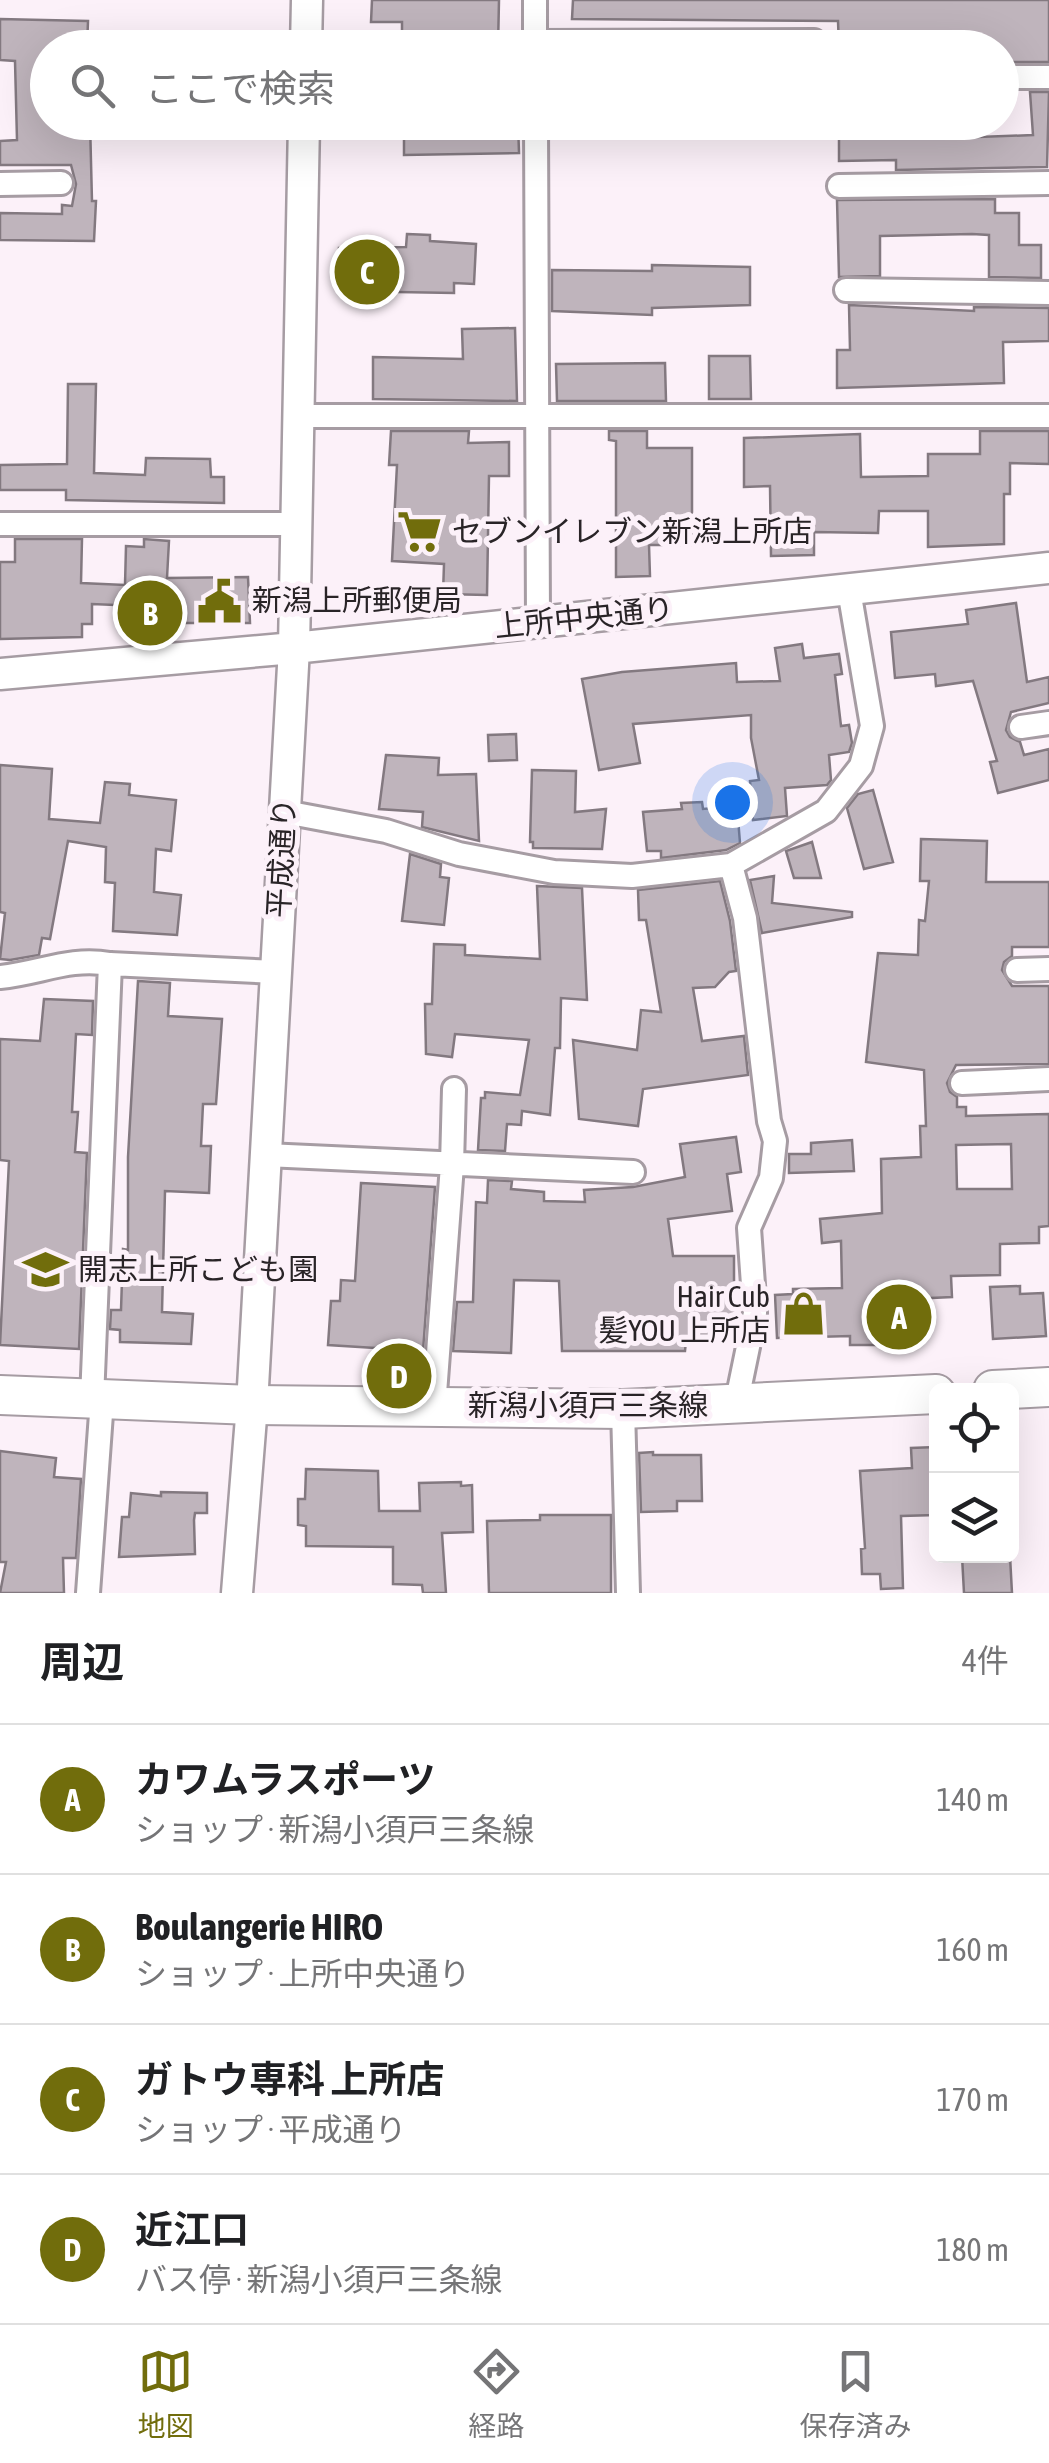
<!DOCTYPE html>
<html lang="ja">
<head>
<meta charset="utf-8">
<style>
  :root { --surface:#fff; --page:#f6f6f6; --text:#202124; --muted:#757577; --line:#e0e0e0; --accent:#716d0c }
  body { margin:0; font-family:"Asap Condensed","Noto Sans JP",sans-serif; background:var(--page); color:var(--text) }
  .controls { position:absolute; right:30px; bottom:30px; display:grid; overflow:hidden; border-radius:15px; box-shadow:0 10px 40px #0002 }
  .controls button { width:90px; height:90px; display:grid; place-items:center; padding:0; border:0; border-bottom:2px solid var(--line); background:var(--surface); color:var(--text); font:50px sans-serif }
  .you { position:absolute; left:732px; top:802px; width:35px; height:35px; margin:-25px; border:8px solid #fff; border-radius:50%; background:#1a73e8; box-shadow:0 0 0 15px #1a73e833 }
  .badge { display:grid; place-items:center; width:65px; height:65px; border-radius:50%; background:var(--accent); color:#fff; font-size:32px; font-weight:700 }
  .pin { position:absolute; translate:-50% -50%; border:5px solid #fff; box-shadow:0 2px 10px #0006 }
  .list { margin:0; padding:0; list-style:none }
  h2 { display:flex; justify-content:space-between; align-items:center; height:130px; margin:0; padding:0 40px; font-size:42px }
  h2 small { font-size:32px; font-weight:400; color:var(--muted) }
  .list li { display:grid; grid-template-columns:65px 1fr auto; gap:30px; align-items:center; box-sizing:border-box; height:150px; padding:0 40px; border-top:2px solid var(--line) }
  .list b { display:block; font-size:38px; white-space:nowrap }
  .list p { margin:0; font-size:32px; white-space:nowrap; color:var(--muted) }
  .list em { font-size:32px; font-style:normal; color:var(--muted) }
  .icon { flex:none; width:55px; height:55px; fill:none; stroke:currentColor; stroke-width:2; stroke-linecap:round; stroke-linejoin:round }
  .map { position:relative; flex:none; width:1049px; height:1593px; overflow:hidden }
  .search { position:absolute; background:var(--surface); box-shadow:0 10px 40px #0002; left:30px; right:30px; top:30px; height:110px; display:flex; align-items:center; gap:25px; box-sizing:border-box; padding:0 35px; border-radius:55px; color:var(--muted); font-size:38px }
  .sheet { height:730px; background:var(--surface) }
  nav { display:flex; justify-content:space-around; align-items:center; box-sizing:border-box; height:140px; border-top:2px solid var(--line); background:var(--surface); font-size:28px; color:var(--muted) }
  nav a { display:grid; justify-items:center; gap:5px }
  nav .on { color:var(--accent) }
  .map>svg:first-child { display:block }
  .building { fill:#bfb4bc; stroke:#837980; stroke-width:2.5; fill-rule:evenodd }
  .lines { fill:none; stroke-linecap:round; stroke-linejoin:round }
  .minor-casing { stroke:#a69ca3; stroke-width:28 }
  .tertiary-casing { stroke:#a69ca3; stroke-width:35 }
  .primary-casing { stroke:#a69ca3; stroke-width:42 }
  .minor { stroke:#fff; stroke-width:22 }
  .tertiary { stroke:#fff; stroke-width:30 }
  .primary { stroke:#fff; stroke-width:38 }
  .labels { text-anchor:middle; stroke-width:10; stroke-linejoin:round; paint-order:stroke }
  .poi-label { font-size:30px; fill:#292427; stroke:#fcf1f9; text-anchor:start }
  .street-label { font-size:30px; fill:#292427; stroke:#fcf1f9 }
</style>
</head>
<body>
<div class="map">
<svg width="1049" height="1593" viewBox="0 0 1049 1593">
  <rect width="100%" height="100%" fill="#fcf1f9"/>
  <path class="building" d="M372 0H499L498 48H402V22H371Z
    M573 0H1049V62H1002V48H839L838 21 572 19Z
    M0 19 88 21 87 48H48V122H90L92 201H96L94 241 0 240V213L62 214V205L72 206 76 184 71 165H0V141L17 140 15 61 0 60Z
    M1030 92H1049L1047 167 896 170V160L839 161V122H952V138L1033 135Z
    M404 122H518L519 153 404 155Z
    M995 199V213H1019V245H1041V278L989 277V235L972 234 880 236V276L839 277 837 200Z
    M407 234 430 235V241L476 244 474 284 454 283V293L339 291V248L406 247Z
    M652 265 750 267V305L652 308V315L552 311V270L652 271Z
    M849 305 974 311V307L1049 308V341L1003 342 1004 383 837 388V350H850Z
    M515 328 517 401 373 399V357L463 359 462 329Z
    M709 356H750L751 399H709Z
    M665 363 666 401H557L556 364Z
    M68 384H96L94 473 145 475 146 458 210 459 211 477H224V503L66 500V490H0V465L67 464Z
    M391 431H469L468 443 509 442V476H489L487 595 443 594 444 564 392 561 397 465H389Z
    M609 431H647V448H692V545H649L650 576 616 577V441L609 440Z
    M980 431H1049V464L1010 463V494H1004V544L928 547V511H879L878 533 814 532V555L771 556 770 486 744 487V438L860 434 861 477 928 476V454H980Z
    M15 539H82L81 583 125 585 126 546 144 547V539L169 541 167 578 248 577 250 623H138L139 606 92 604V624H82V637L0 639V562H15Z
    M1016 603 1027 682 1049 677V703L1011 712 1006 730 1010 737 1020 742 1024 755 1049 749V780L998 793 990 762 997 761 973 681 936 686 935 674 895 678 891 632 968 624 966 610Z
    M802 644 804 658 839 654 842 674 835 675 841 726 849 725 852 743 849 752 829 755 831 780 827 785 785 788 787 816 753 820 750 781 759 780 751 738V715L633 724 640 763 599 770 582 679 622 672 736 663 737 682 780 681 775 648Z
    M516 734 517 760 489 761 488 735Z
    M386 755 439 758 438 775 476 774 479 841 422 827 423 812 379 809Z
    M0 765 52 769 49 819 100 823 105 782 130 784 129 795 176 800 171 851 156 849 154 892 181 895 177 935 113 931 115 883 105 882 106 847 68 841 50 939 42 938 39 955 10 960 0 959 5 913 0 912Z
    M532 770 576 771 575 812 606 809 602 849 533 848V842H530Z
    M873 790 893 862 864 869 847 808 858 794Z
    M702 802 703 809 737 806 740 843 726 850 661 858V851H647L643 812 682 809 681 803Z
    M921 839 987 841 986 882H1049V947H1012V956L1004 962 1002 970 1012 986H1049V1064L956 1065 947 1083 950 1092 957 1097V1107H966V1116L1049 1114V1226L1039 1227V1243L1000 1244V1275L951 1276 952 1297 910 1299 912 1338 882 1340V1345H850V1336L777 1338 775 1295 793 1294V1289L842 1288 841 1241 822 1243 820 1219 882 1213 881 1159 921 1157 920 1126H926L924 1070 866 1062 878 953 918 955 919 920 925 921 929 881H920ZM1011 1144 1012 1189H957L956 1145Z
    M812 842 821 878H794L786 851Z
    M410 854 441 864 440 877 449 878 444 925 402 921Z
    M774 876 772 903 852 912V917L762 933 750 880Z
    M720 881 730 921 736 971 729 972 715 987 693 988 702 1041 744 1036 748 1075 643 1089 638 1126 579 1119 573 1040 637 1050 641 1010 661 1012 646 920H639L638 890Z
    M537 886 582 888 587 1000 561 998 560 1048H555L550 1115 522 1111 521 1125 507 1124 505 1151 478 1150 481 1098H485V1092L520 1095 529 1040 455 1034 452 1057 426 1054 425 1004H432L434 944 465 945V955L540 959Z
    M138 981 170 983 168 1016 222 1019 216 1104H203L201 1146H211L209 1193 165 1191 162 1312 193 1314 191 1344 120 1342V1330L110 1329 111 1310H121L123 1249 128 1250V1157Z
    M44 999 93 1001 92 1035 76 1034 72 1112H78L75 1152 87 1153 79 1349 0 1345 9 1161 0 1160V1039L40 1041Z
    M736 1137 741 1172 727 1174 732 1211 668 1219 673 1256H734V1341H686L685 1351H562L559 1281 514 1280 511 1353 453 1351 457 1302H473L476 1202 487 1203 488 1180 512 1181 511 1189 544 1192V1201L585 1202 584 1190 633 1187 685 1177 680 1144Z
    M852 1140 854 1171 789 1173V1154H811V1143Z
    M361 1183 435 1187 423 1351 328 1345 331 1301H340L341 1280 355 1281Z
    M1020 1286V1294L1043 1293 1046 1336 993 1339 990 1287Z
    M936 1447V1515L901 1516 903 1588 881 1589 880 1574H862L861 1549 865 1548 860 1471 912 1468 911 1448Z
    M0 1451 56 1458 54 1477 81 1479 76 1558H63L64 1593H0L6 1562H0Z
    M653 1452V1455H701L702 1501H677V1511L641 1512 639 1453Z
    M306 1469 378 1471 379 1511H420L419 1483 461 1482V1486L472 1485 473 1532 442 1533 446 1593H423L422 1585 393 1584V1547L306 1546V1526L298 1525V1499H305Z
    M161 1492 207 1493V1513H195L194 1520 195 1554 119 1557 122 1517H129L131 1493 161 1496Z
    M540 1515H611V1593H489L487 1521 540 1520Z
    M962 1556H1010L1012 1593H964Z"/>
  <g class="lines">
    <defs>
      <path id="minor" d="M535 0V48
        M535 42 814 41
        M1002 77H1049
        M536 122 538 622
        M0 184 61 183
        M839 186 1049 183
        M846 290 1049 293
        M298 416H1049
        M0 524H295
        M1021 727 1049 723
        M285 812 386 831 459 854 554 872 632 876 731 865 826 811 861 766 872 726 849 590
        M731 865 745 918 769 1121 775 1141 771 1178 749 1228 755 1313 736 1405
        M1017 970 1049 969
        M0 977C41 973 69 957 110 964L277 972
        M962 1083 1049 1079
        M266 1155 633 1172
        M92 1399 110 964
        M434 1407 452 1165 454 1089
        M623 1409 628 1593
        M88 1593 102 1400"/>
      <path id="tertiary" d="M306 48 307 0
        M0 674 294 648 1049 568
        M237 1593 252 1405 294 648 304 122"/>
      <path id="primary" d="M993 1390 1049 1387
        M0 1395 252 1405 623 1409 936 1394"/>
    </defs>
    <use href="#minor" class="minor-casing"/>
    <use href="#tertiary" class="tertiary-casing"/>
    <use href="#primary" class="primary-casing"/>
    <use href="#minor" class="minor"/>
    <use href="#tertiary" class="tertiary"/>
    <use href="#primary" class="primary"/>
  </g>
  <defs>
    <symbol id="supermarket-bare" viewBox="-9 -9 18 18"><path d="M-6-5.5h2.5l.6 2H6L4.5 2H-2.5L-4.4-4H-6ZM-1.5 3.2a1.3 1.3 0 1 0 .1 0ZM3 3.2a1.3 1.3 0 1 0 .1 0Z" fill="#716d0c" stroke="#fcf1f9" stroke-width="2.5" paint-order="stroke"/></symbol>
    <symbol id="civic-bare" viewBox="-9 -9 18 18"><path d="M-.6-6.5H3V-4.5H.6V-3L4-1V1h2V6H-6V1h2V-1L-.6-3ZM-1.2 2.5V6h2.4V2.5Z" fill="#716d0c" stroke="#fcf1f9" stroke-width="2.5" paint-order="stroke"/></symbol>
    <symbol id="school-bare" viewBox="-9 -9 18 18"><path d="M0-5L7-2L0 1L-7-2ZM-4 1L0 2.5L4 1V4Q0 6-4 4Z" fill="#716d0c" stroke="#fcf1f9" stroke-width="2.5" paint-order="stroke"/></symbol>
    <symbol id="shop-bare" viewBox="-9 -9 18 18"><path d="M-5-2.5h2.3a2.7 3.5 0 0 1 5.4 0H5L5.5 6h-11ZM-1.5-2.5h3a1.5 2.3 0 0 0-3 0Z" fill="#716d0c" stroke="#fcf1f9" stroke-width="2.5" paint-order="stroke"/></symbol>
  </defs>
  <g fill-rule="evenodd">
    <use href="#supermarket-bare" x="388" y="500" width="63" height="63"/>
    <use href="#civic-bare" x="188" y="570" width="63" height="63"/>
    <use href="#school-bare" x="14" y="1238" width="63" height="63"/>
    <use href="#shop-bare" x="772" y="1282" width="63" height="63"/>
  </g>
  <g class="labels">
    <g class="poi-label">
      <text x="452" y="542">セブンイレブン新潟上所店</text>
      <text x="252" y="611">新潟上所郵便局</text>
      <text x="78" y="1280">開志上所こども園</text>
      <text x="770" y="1307" text-anchor="end">Hair Cub<tspan x="770" dy="34">髪YOU 上所店</tspan></text>
    </g>
    <g class="street-label">
      <text transform="translate(584 618) rotate(-6)" y="10">上所中央通り</text>
      <text transform="translate(282 858) rotate(-87)" y="10">平成通り</text>
      <text x="588" y="1416">新潟小須戸三条線</text>
    </g>
  </g>
</svg>
<div class="controls">
<button><svg class="icon" aria-label="locate" viewBox="0 0 24 24"><circle cx="12" cy="12" r="6"/><path d="M12 2v4M12 18v4M2 12h4M18 12h4"/></svg></button>
<button><svg class="icon" aria-label="layers" viewBox="0 0 24 24"><path d="M12 4l9 5-9 5-9-5zM3 14l9 5 9-5"/></svg></button>
</div>
<div class="you"></div>
<div class="pin badge" style="left:899px;top:1317px">A</div>
<div class="pin badge" style="left:150px;top:613px">B</div>
<div class="pin badge" style="left:367px;top:272px">C</div>
<div class="pin badge" style="left:399px;top:1376px">D</div>
<div class="search"><svg class="icon" aria-label="search" viewBox="0 0 24 24"><circle cx="10" cy="10" r="6"/><path d="M15 15l6 6"/></svg>ここで検索</div>
</div>
<section class="sheet">
<h2>周辺<small>4件</small></h2>
<ul class="list">
<li><span class="badge">A</span><div><b>カワムラスポーツ</b><p>ショップ · 新潟小須戸三条線</p></div><em>140 m</em></li>
<li><span class="badge">B</span><div><b>Boulangerie HIRO</b><p>ショップ · 上所中央通り</p></div><em>160 m</em></li>
<li><span class="badge">C</span><div><b>ガトウ専科 上所店</b><p>ショップ · 平成通り</p></div><em>170 m</em></li>
<li><span class="badge">D</span><div><b>近江口</b><p>バス停 · 新潟小須戸三条線</p></div><em>180 m</em></li>
</ul>
</section>
<nav>
<a class="on"><svg class="icon" aria-label="map" viewBox="0 0 24 24"><path d="M3 6l6-2 6 2 6-2v14l-6 2-6-2-6 2zM9 4v14M15 6v14"/></svg>地図</a>
<a><svg class="icon" aria-label="directions" viewBox="0 0 24 24"><path d="M12 3l9 9-9 9-9-9zM9 14v-3h6M13 9l2 2-2 2"/></svg>経路</a>
<a><svg class="icon" aria-label="saved" viewBox="0 0 24 24"><path d="M7 4h10v16l-5-4-5 4z"/></svg>保存済み</a>
</nav>
</body>
</html>
